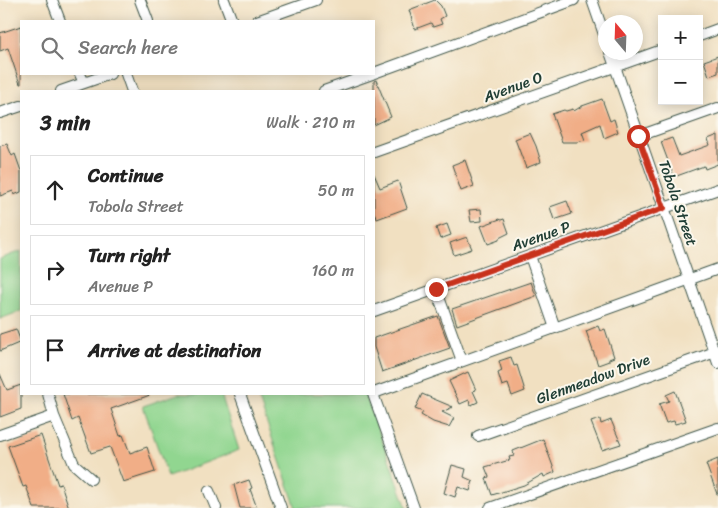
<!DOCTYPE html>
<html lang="en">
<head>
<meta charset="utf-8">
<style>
  :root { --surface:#fff; --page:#f2f2f2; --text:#222; --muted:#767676; --line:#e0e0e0 }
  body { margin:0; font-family:Sriracha,sans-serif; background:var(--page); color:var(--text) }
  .controls { position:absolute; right:15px; top:15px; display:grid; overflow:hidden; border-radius:0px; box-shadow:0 2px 12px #0003 }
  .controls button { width:45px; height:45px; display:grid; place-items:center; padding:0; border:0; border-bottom:1px solid var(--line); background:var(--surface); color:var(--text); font:25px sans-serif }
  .compass { position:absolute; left:598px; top:15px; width:45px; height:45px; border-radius:50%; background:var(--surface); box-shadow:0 2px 12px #0003; rotate:341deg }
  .stop { position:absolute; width:15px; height:15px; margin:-11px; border:4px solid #c8321e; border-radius:50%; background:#fff }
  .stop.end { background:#c8321e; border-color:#fff; box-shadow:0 1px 5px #0008 }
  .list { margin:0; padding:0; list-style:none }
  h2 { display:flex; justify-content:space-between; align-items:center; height:65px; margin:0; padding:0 20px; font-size:21px }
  h2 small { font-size:16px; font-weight:400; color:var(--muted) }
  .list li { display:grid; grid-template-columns:32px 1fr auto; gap:15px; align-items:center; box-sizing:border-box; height:70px; margin:0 10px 10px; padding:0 10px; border:1px solid var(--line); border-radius:0px }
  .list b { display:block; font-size:19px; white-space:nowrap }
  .list p { margin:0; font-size:16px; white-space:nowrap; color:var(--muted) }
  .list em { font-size:16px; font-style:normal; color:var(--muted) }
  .icon { flex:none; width:28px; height:28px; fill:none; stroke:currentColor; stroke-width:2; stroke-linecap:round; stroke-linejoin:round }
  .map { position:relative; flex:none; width:718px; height:508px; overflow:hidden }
  .search { position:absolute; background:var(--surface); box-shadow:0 2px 12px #0003; left:20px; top:20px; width:355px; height:55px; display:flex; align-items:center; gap:12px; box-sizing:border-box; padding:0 18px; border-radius:0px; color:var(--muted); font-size:19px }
  .panel { position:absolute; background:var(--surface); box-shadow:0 2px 12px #0003; left:20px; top:90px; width:355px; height:305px; border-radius:0px }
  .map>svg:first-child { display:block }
  .green { fill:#91d690; stroke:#588a62 }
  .building { fill:#f1ae87 }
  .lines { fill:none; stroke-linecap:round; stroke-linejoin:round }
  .minor-casing { stroke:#3e5549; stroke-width:12 }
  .minor { stroke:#fff; stroke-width:10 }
  .route { stroke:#c8321e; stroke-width:6 }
  .labels { text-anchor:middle; stroke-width:4; stroke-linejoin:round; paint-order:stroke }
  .street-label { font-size:15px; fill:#1f3d34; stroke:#fbf7ec }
</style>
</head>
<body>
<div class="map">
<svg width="718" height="508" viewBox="0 0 718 508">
  <rect width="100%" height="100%" fill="#fbf7ec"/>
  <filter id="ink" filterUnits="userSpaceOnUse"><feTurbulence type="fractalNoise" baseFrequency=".02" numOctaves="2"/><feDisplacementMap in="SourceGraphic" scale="10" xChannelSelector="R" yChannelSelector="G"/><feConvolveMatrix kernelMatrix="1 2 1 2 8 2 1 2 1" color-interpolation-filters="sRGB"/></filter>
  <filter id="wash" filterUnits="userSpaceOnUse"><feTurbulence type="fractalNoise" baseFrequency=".0096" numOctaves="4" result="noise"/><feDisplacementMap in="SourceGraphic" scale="20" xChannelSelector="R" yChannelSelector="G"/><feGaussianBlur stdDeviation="1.12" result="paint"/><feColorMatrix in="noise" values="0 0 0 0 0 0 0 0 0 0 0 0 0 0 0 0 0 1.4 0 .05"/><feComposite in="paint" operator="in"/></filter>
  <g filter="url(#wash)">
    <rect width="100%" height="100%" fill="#f1e0c1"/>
    <path class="green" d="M21 251V311L0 319V259Z
      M178 394H221L239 450 168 477 143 406Z
      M257 394H365L407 508H296Z"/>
    <g id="blocks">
      <path class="building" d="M435 0 441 6 445 16 440 19 442 24 433 27 431 23 415 29 409 10Z
        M21 26V84H20L8 48 0 51V33Z
        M718 56V73L709 76 704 61Z
        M376 80 391 117 374 125V81Z
        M602 99 610 121 614 119 618 132 604 138 600 124 582 132 585 140 577 142H562L552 114 564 110 566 111 573 109 574 111 582 106Z
        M530 133 536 146 541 162 526 168 515 139Z
        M718 135V164L705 169 704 166 674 177 661 142 672 138 679 156 710 145 708 139Z
        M7 144 12 156 15 154 21 171V192L14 195 13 191 0 196V146Z
        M465 160 474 186 461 191 452 165Z
        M374 174 380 188 398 181 407 208 377 219 374 212Z
        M567 201 572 214 554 220 550 207Z
        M481 209 482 221 471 222 469 210Z
        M500 219 501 220 504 219 509 233 499 238V240L488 244 481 226Z
        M447 224 451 235 440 239 436 228Z
        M467 237 472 249 454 255 450 243Z
        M531 282 536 296 457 325 452 309Z
        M438 316 450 348 382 372 374 347V338Z
        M598 326 600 331 605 329 614 357 609 359V361L598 365 586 331Z
        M16 329 21 342 0 351V334Z
        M511 357 514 366 517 365 525 391 512 396 508 384 502 386 498 373 502 371 499 361Z
        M468 372 476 390 473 391 478 402 471 405 469 400 460 404 449 381Z
        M0 374 7 390 21 385V409L0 417Z
        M675 391 686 421 675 424 674 421 666 423 659 404 669 401 666 395Z
        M63 394H150V395L111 409 120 436 123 435 130 453 147 447 155 472 123 482 110 447 91 453 78 418 72 421Z
        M422 394 453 407 442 412 454 418 449 427 433 422 421 415 423 412 415 409Z
        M600 419 601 424 611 420 621 444 602 450 591 422Z
        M41 435 58 485 61 484 69 508H34L26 486 23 487 8 446Z
        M543 439 555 472 544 477 543 474 524 485 492 495 486 478 489 477 485 467 510 460 509 457 514 456 513 451Z
        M718 459V494H717L706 464Z
        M452 465 466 469 464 477 473 481 470 491 458 487 455 497 444 493Z
        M249 480 252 488 250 489 257 508H240L234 485Z"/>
    </g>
  </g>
  <g filter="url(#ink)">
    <use href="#blocks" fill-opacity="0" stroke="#3e5549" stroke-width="1"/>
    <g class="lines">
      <defs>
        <path id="minor" d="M52 0 60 21
          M140 0 148 21
          M224 0 232 21
          M592 0 606 40
          M257 21 316 0
          M699 36 718 29
          M610 52 718 363
          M374 73 574 0
          M80 74 84 83
          M126 74 132 91
          M61 91 110 74
          M324 91 372 74
          M0 113 21 106
          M639 136 718 108
          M374 152 662 50
          M530 256 555 328
          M436 289 462 361
          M374 311 718 189
          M374 393 718 269
          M48 394 54 416 74 464 91 479
          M240 394 281 508
          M373 394 414 508
          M0 435 54 416
          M478 436 718 351
          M209 491 216 508
          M490 508 718 428"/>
      </defs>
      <use href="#minor" class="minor-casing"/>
      <use href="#minor" class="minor"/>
    </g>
  </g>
  <g class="lines" filter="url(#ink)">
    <path class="route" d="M436 289 664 208 638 136"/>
  </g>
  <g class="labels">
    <g class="street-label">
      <text transform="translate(513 87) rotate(-20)" y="5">Avenue O</text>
      <text transform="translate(678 203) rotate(71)" y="5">Tobola Street</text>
      <text transform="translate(541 236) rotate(-20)" y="5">Avenue P</text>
      <text transform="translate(593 379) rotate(-20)" y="5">Glenmeadow Drive</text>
    </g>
  </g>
</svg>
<div class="controls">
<button>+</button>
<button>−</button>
</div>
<svg class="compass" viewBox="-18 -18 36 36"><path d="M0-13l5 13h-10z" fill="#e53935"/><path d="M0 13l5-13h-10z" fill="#767676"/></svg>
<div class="stop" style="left:638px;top:136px"></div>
<div class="stop end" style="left:436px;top:289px"></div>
<div class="search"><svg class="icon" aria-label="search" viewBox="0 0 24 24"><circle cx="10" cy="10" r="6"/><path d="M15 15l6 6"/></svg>Search here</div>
<section class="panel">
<h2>3 min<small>Walk · 210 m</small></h2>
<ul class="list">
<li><svg class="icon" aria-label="ahead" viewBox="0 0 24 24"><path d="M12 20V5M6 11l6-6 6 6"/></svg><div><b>Continue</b><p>Tobola Street</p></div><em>50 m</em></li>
<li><svg class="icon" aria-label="right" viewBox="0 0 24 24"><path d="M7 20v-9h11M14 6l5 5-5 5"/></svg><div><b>Turn right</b><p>Avenue P</p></div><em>160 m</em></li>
<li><svg class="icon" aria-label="arrive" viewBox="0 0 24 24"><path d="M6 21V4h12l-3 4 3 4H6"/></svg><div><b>Arrive at destination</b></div></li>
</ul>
</section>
</div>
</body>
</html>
